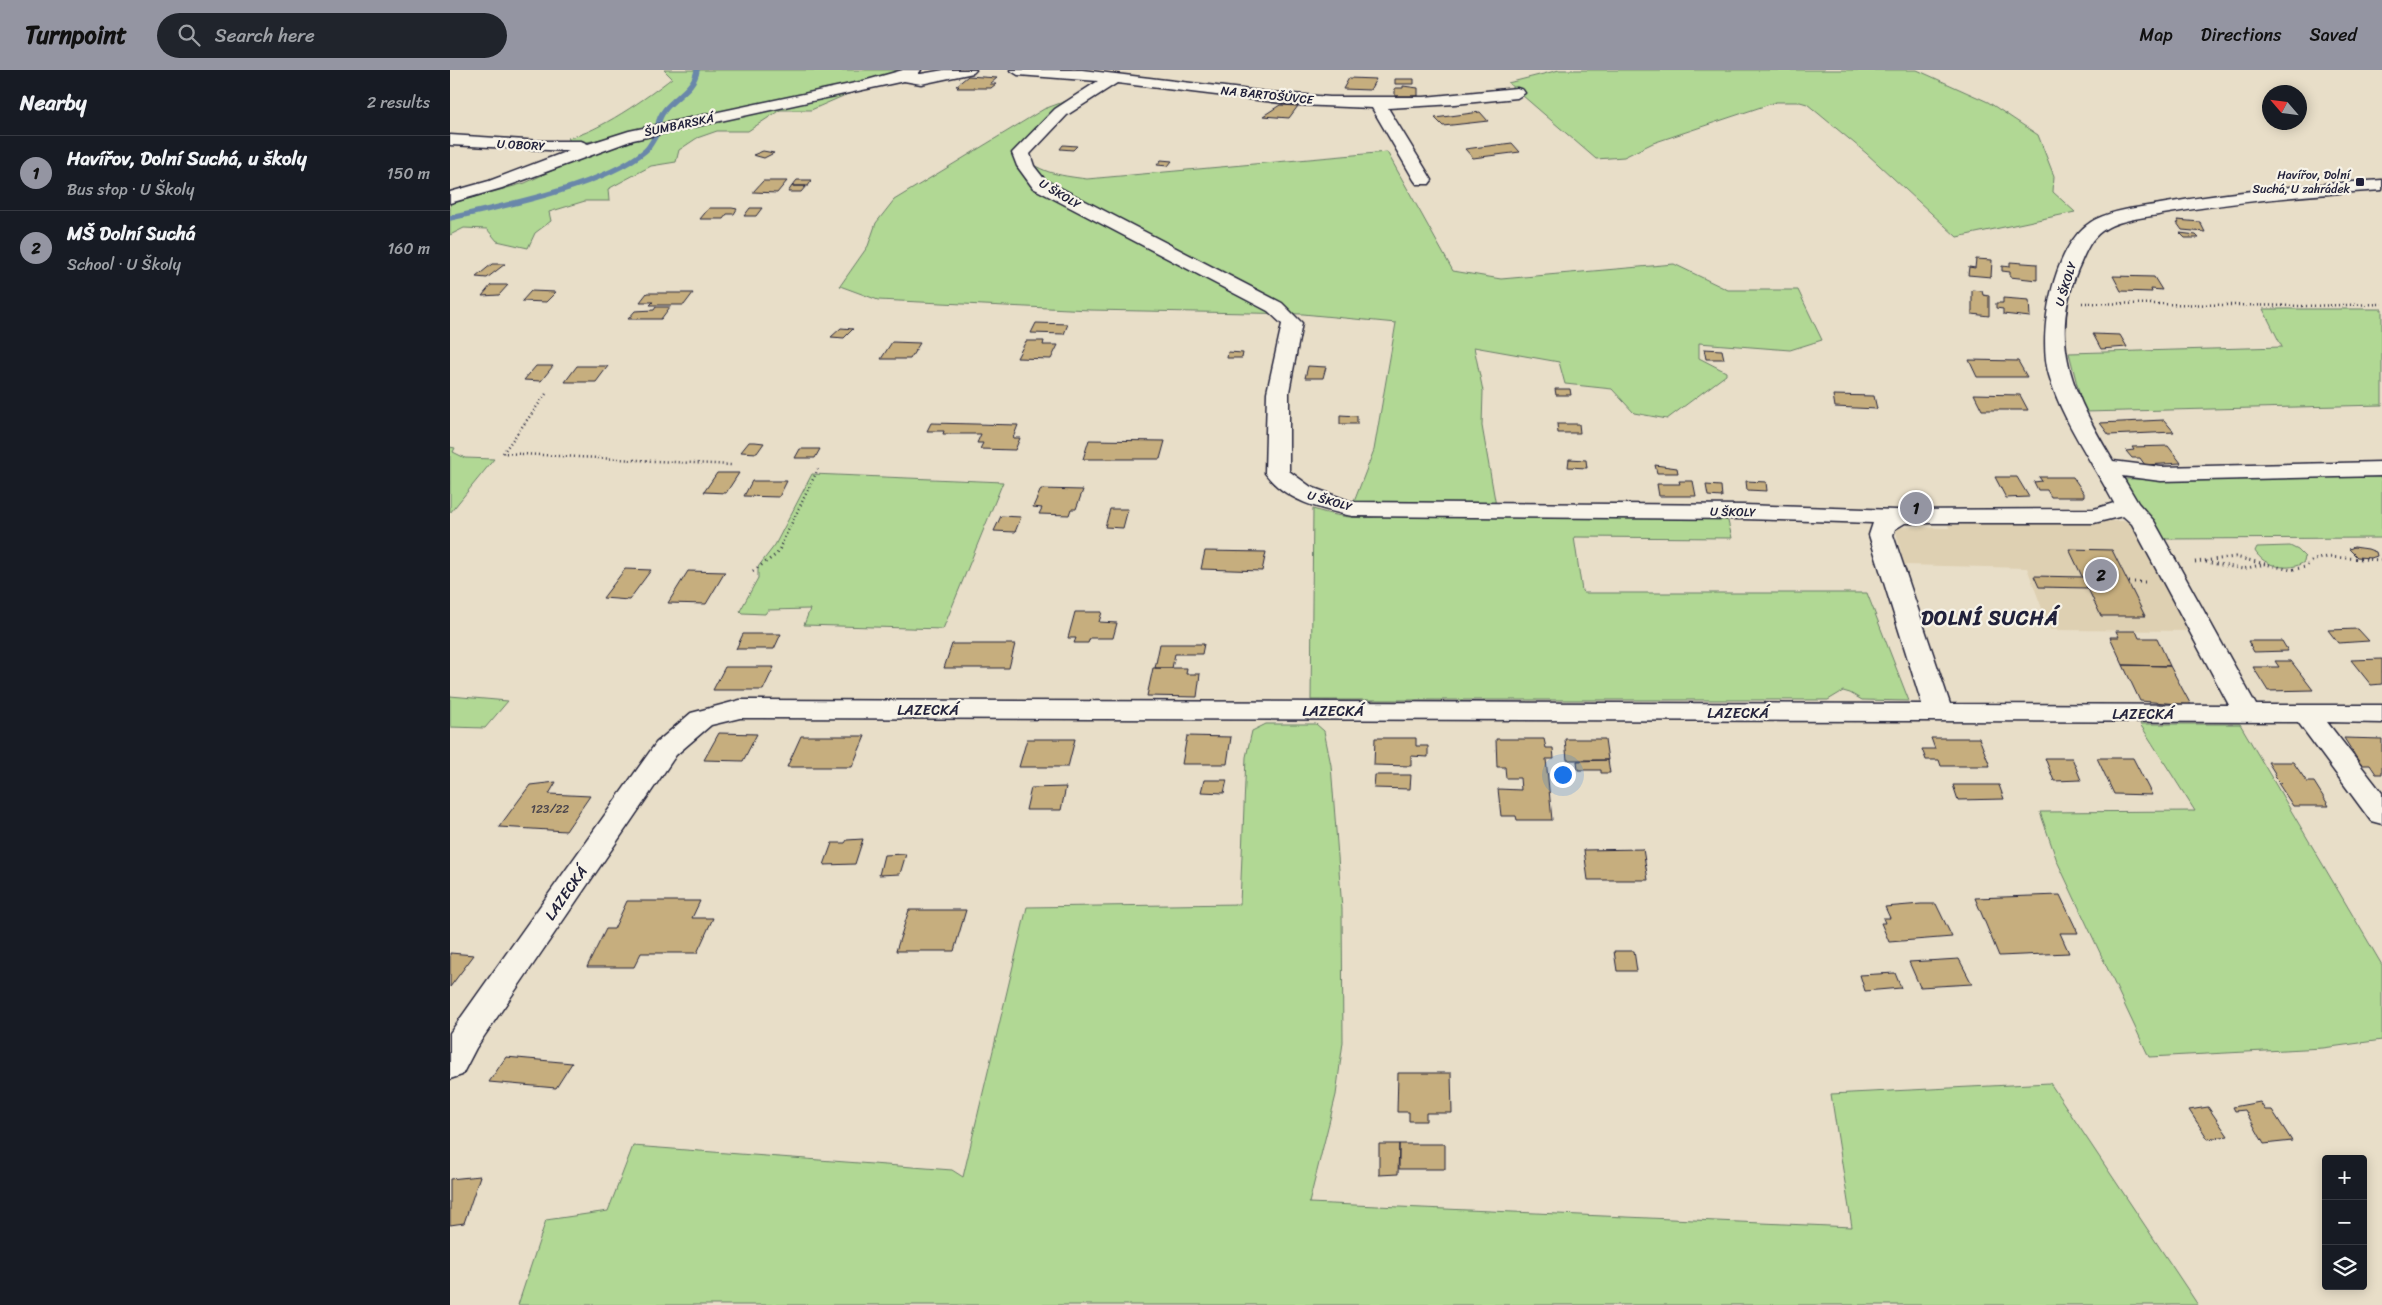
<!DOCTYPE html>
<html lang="en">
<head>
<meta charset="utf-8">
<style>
  :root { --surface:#171b24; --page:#20242c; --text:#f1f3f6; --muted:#9ea1a6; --line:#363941; --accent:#9495a2 }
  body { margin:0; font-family:Sriracha,sans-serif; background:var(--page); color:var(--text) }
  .controls { position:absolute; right:15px; bottom:15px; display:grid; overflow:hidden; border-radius:5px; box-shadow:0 2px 12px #0003 }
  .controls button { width:45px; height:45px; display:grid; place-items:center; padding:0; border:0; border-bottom:1px solid var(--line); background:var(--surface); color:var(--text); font:25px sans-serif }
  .compass { position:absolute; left:1812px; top:15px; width:45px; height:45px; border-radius:50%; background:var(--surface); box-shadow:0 2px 12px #0003; rotate:298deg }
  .you { position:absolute; left:1112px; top:704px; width:18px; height:18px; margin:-12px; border:4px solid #fff; border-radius:50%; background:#1a73e8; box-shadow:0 0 0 8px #1a73e833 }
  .badge { display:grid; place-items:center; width:32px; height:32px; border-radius:50%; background:var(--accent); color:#111; font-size:16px; font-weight:700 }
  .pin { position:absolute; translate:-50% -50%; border:2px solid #fff; box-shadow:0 1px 5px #0006 }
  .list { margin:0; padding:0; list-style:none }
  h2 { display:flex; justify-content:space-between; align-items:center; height:65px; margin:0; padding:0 20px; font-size:21px }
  h2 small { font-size:16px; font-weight:400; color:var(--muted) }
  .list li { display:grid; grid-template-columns:32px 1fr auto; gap:15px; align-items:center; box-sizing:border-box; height:75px; padding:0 20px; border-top:1px solid var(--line) }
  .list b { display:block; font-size:19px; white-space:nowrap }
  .list p { margin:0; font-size:16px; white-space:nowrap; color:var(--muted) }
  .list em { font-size:16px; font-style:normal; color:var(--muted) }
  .icon { flex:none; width:28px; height:28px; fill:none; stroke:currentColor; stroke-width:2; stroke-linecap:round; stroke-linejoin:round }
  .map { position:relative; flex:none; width:1932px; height:1235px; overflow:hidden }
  header { display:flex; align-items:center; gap:30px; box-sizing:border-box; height:70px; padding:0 25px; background:var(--accent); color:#111 }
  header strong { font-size:24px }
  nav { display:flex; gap:28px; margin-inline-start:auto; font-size:18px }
  .search { width:350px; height:45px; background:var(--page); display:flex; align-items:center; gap:12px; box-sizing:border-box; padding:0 18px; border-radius:28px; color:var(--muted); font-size:19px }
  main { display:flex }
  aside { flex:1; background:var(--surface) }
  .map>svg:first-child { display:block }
  .built { fill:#ded0b2 }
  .green { fill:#b1d894; stroke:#6a7d68 }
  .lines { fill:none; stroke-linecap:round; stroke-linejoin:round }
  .stream { stroke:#6987aa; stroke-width:5.5 }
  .building { fill:#c6ae7e; stroke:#22223b }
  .minor-casing { stroke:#22223b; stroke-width:3 }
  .path-far1 { stroke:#22223b; stroke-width:2.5; stroke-dasharray:1 3; stroke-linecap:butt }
  .path { stroke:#22223b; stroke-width:3; stroke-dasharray:1 4; stroke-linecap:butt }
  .minor { fill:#f7f3e8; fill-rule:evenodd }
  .poi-dot { fill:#22223b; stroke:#f7f3e8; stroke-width:2 }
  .labels { text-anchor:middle; stroke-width:4.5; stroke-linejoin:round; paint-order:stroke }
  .far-street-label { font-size:12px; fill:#22223b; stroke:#f7f3e8 }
  .far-poi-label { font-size:12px; fill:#22223b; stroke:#f7f3e8; text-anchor:end }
  .number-label { font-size:12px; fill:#4b454c }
  .street-label { font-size:15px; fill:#22223b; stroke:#f7f3e8 }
  .district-label { font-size:20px; font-weight:bold; letter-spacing:1px; fill:#22223b; stroke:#f7f3e8 }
</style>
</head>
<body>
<header>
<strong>Turnpoint</strong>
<div class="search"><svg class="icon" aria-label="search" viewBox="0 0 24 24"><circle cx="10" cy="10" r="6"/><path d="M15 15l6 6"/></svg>Search here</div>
<nav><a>Map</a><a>Directions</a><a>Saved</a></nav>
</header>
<main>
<aside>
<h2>Nearby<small>2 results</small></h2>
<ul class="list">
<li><span class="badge">1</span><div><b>Havířov, Dolní Suchá, u školy</b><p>Bus stop · U Školy</p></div><em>150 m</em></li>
<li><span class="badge">2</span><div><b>MŠ Dolní Suchá</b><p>School · U Školy</p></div><em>160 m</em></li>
</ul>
</aside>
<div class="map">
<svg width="1932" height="1235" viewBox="0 0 1932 1235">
  <rect width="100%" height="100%" fill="#e8dec8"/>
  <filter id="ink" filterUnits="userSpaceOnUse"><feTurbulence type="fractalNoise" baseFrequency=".02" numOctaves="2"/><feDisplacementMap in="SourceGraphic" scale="10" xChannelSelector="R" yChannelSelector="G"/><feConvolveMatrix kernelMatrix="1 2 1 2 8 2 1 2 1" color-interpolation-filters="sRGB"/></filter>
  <g filter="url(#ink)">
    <path class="built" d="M1531 451H1692L1752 561 1600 560 1577 498 1454 495 1445 457 1499 458 1498 455 1532 454Z"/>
    <path class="green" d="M214 0H453L403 17 137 72 120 71 118 68C147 63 198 27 222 8Z
      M1109 0H1467L1538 32 1588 65 1604 106 1603 122 1625 142 1507 167 1416 83 1357 34 1350 32H1326L1203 73 1174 87 1146 89 1058 13Z
      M400 23 361 40H330L298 61H267L247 68 229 80 226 92 201 96 158 119 159 131H135L99 142 101 151 85 163 78 178 47 171 37 159 14 158 0 165V134L75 113 136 85 184 67Z
      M624 28 566 82C590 103 606 105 637 109L937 82 1003 201 1051 209 1224 194 1278 220H1348L1372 270 1340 280 1249 273V288L1276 302V305L1217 349 1184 343 1162 319 1115 314 1109 292 1024 277 1033 321 1032 356 1046 436 902 437 924 380 946 253 853 244 640 240 428 230 390 216 418 176 426 153 444 130 594 39Z
      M1813 239H1932V335L1634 342 1619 283 1832 277Z
      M0 377 5 378 3 382 15 388 44 389 0 443Z
      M362 404 553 412 493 559 354 555 360 539 318 540 315 544 292 543 290 541 308 508V497L325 475Z
      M1932 407V468L1711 469 1686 435 1673 409Z
      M863 439C897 450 919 449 954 444L1277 447 1282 468 1124 467 1132 521 1134 523H1417L1459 631 1412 630 1400 623 1393 621 1378 630H861Z
      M1840 476 1848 480 1855 487 1854 492C1840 502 1814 497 1805 481L1807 477Z
      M0 626 58 631 35 658 0 657Z
      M816 654H866L874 661 881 695 892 839 893 972 886 1025 859 1133 1402 1157 1381 1024 1600 1013 1748 1235H68L96 1150 158 1141 183 1076 502 1100 513 1107 577 837 790 834 796 687 802 661Z
      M1690 654H1790L1932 895V970L1873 978 1699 987 1607 791 1590 742 1745 741Z"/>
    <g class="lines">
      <path class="stream" d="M208 55C211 31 244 24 247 0
        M0 148C54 136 153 116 195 81 200 77 203 70 206 65"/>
    </g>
    <path class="building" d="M518 6 547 8 540 14H546L541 18H507L509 16H506Z
      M899 8 926 9 920 20 893 19Z
      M945 9H964V14H945Z
      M953 16 968 18V26H945V18H953Z
      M830 35 848 36 839 48 813 46Z
      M1030 42 1038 51 993 56 985 48Z
      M1062 73 1070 82 1023 88 1015 79Z
      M613 75 627 76 623 80 610 79Z
      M313 81 324 83 314 88 303 85Z
      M711 90 722 91 718 96 707 95Z
      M347 110H362L358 116H342Z
      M313 111H337L327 123 303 122Z
      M342 116H356L351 122H338Z
      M259 138H282L287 139 284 144H277L273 149H250Z
      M300 138H312L306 146H294Z
      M1727 150 1750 152 1755 162 1732 160 1727 153H1729Z
      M1730 163 1746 165 1749 168H1735Z
      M1526 189 1542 190 1541 207 1518 205 1519 197 1525 198Z
      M1560 192 1587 194V210L1560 207V202L1552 201V196L1560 197Z
      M42 194H55L37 208 26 207Z
      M1663 206 1704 207 1712 220 1701 219 1702 222 1671 221Z
      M41 215H58L49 225 32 226Z
      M1522 220 1532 221 1533 225 1539 226V246L1522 244Z
      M81 221 106 222 96 232 72 231Z
      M197 223H243L234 235H200L203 232H190Z
      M1553 228 1579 230 1580 247 1553 244V239L1546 238V233H1553Z
      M206 237H220L211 249H178L185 241 204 240Z
      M586 253 618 254 614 264 581 263Z
      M391 258 403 259 394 268 381 267Z
      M1643 264 1670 265 1677 277 1651 279Z
      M576 271H594L593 275H608L601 289 567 288Z
      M442 272 470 273 460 289H431Z
      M1254 279 1272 280 1274 289H1256Z
      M778 282 793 283 792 288H777Z
      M1519 290 1568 291 1577 307H1527Z
      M86 296H103L91 311 74 310Z
      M127 296H158L146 312H115Z
      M858 296 876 297 873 308H855Z
      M1105 319H1120L1121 325H1106Z
      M1524 324 1570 325 1578 340H1532Z
      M1383 325 1424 326 1427 339 1385 337Z
      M890 345 907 346V354H890Z
      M1714 350 1724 362 1659 365 1650 353Z
      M481 353 568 355 563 368H570L565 380 530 379 533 373H527L531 364H493L494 361H477Z
      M1107 354H1129L1130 363H1108Z
      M639 370 715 371 710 389H633Z
      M299 372H305L314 373 307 383 291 382Z
      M1718 376 1731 393 1695 395 1690 388H1682L1676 381 1684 380 1682 377Z
      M350 379H370L365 388H345Z
      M1119 389 1136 390 1137 398 1118 397Z
      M1205 395 1227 398 1228 403H1207Z
      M267 403H289L276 423 254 422Z
      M1545 407H1567L1579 427 1556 428Z
      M1589 407H1623L1634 423V427H1601L1597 420H1588L1584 412 1592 411Z
      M302 411H337L329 427 294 426Z
      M1229 411H1243L1246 426H1209L1207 414H1230Z
      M1296 411 1316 412 1317 421 1297 420Z
      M1256 415 1271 416 1272 427 1258 426Z
      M591 419 633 420 626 439H621L619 445 589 444 592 438 583 437Z
      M660 439H678L673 458 655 457Z
      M551 446 571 447 565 462 544 461Z
      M1904 477 1918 479 1926 482 1927 486 1921 488 1907 487 1899 479Z
      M1619 479 1662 480 1695 546H1651Z
      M755 481 816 482 812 501 751 499Z
      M175 499 201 500 179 530 153 528Z
      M238 501 275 502 256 534 218 533Z
      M1584 506 1633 507 1638 518 1589 517Z
      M625 542H652L649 552 667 553 663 568H640L638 573H624L626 568H618Z
      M1908 559 1919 571 1888 573 1878 560Z
      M1666 561H1686L1689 568H1707L1720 596 1673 595 1660 567H1669Z
      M293 564H331L324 579H286Z
      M1798 571H1832L1838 581 1804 582Z
      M502 574H565L559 598H494Z
      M710 574H754L752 584H725L722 598H705Z
      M1932 589V614L1921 615 1901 590Z
      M1825 591H1841L1863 620 1818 621 1803 597H1829Z
      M1673 595 1720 596 1741 635 1690 631Z
      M275 597H324L313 620H263Z
      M703 598H737L736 604H750L747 627 697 626Z
      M269 663 307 664 293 691 254 690Z
      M351 666H415L402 697H337Z
      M737 666 781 667 777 694H732Z
      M925 668H966V676H978V687L961 686V696L924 695Z
      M1481 668H1529L1540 696H1491L1489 690H1476L1472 679H1485Z
      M1894 668 1932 669V704H1926L1920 695H1911Z
      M577 669H625L618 697H569Z
      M1046 669H1094L1096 678H1103L1104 689H1096L1102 750H1067L1066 746H1051L1048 719 1071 720 1070 708H1056L1055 697H1047Z
      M1115 669H1155L1158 690H1117Z
      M1595 688H1622L1631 710 1604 711Z
      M1647 688H1683L1702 725 1664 724Z
      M1158 690 1160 703H1151V700H1128L1127 691Z
      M1818 692H1843L1857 712H1864L1879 736H1843L1828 713H1831L1825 707 1824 704 1826 705Z
      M925 705H961L960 719 924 718Z
      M754 710H777L774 723 751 722Z
      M106 712 99 724 140 726 116 761 49 757 80 715Z
      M1503 715H1549L1554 729 1508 730Z
      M616 717 611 740H576L581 718Z
      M413 769 405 794 374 795 382 773H395L397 770Z
      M1193 779 1198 810H1138L1134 780Z
      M456 784 450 804 429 805 434 785Z
      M1610 825 1628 863H1610L1619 883 1549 886 1525 828Z
      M177 831H250L242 848H263L247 883H191L184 897H137L156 859H164Z
      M1471 834H1486L1502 867 1439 872 1431 853H1435L1433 848H1440L1435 837Z
      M459 840H516L504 881H446Z
      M1164 881H1184L1187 901H1167Z
      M0 883 24 885 0 917Z
      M1509 889 1522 914 1470 917 1459 892Z
      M1445 903 1451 918 1415 921 1410 905Z
      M56 987 122 993 106 1018 39 1012Z
      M948 1003H1001L1002 1043H976V1051H959V1042H947Z
      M1810 1032 1815 1040H1822L1842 1071 1814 1074 1795 1040 1785 1041 1783 1037Z
      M1758 1037 1778 1066 1758 1069 1739 1040Z
      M929 1074H949L948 1104 929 1105Z
      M949 1074H995V1099H949Z
      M30 1106 14 1153 0 1155V1109Z"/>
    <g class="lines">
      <defs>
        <path id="minor" d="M453 0H471L468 4H471L494 0H526L523 3 471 14 454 11 183 70 52 118 0 133V122L39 111 118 81 0 75V65L92 71H131L138 74 179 61 410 12Z
          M560 0H632L817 22 880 27H974L1067 18 1073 20 1075 23 1067 28 1005 34 938 38 982 110 979 114H967L964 110 922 38 848 35 667 13 617 45 580 84 584 96 595 110 832 233 852 253 839 322V401L861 417 902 432 1294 435 1446 440 1644 439 1664 433C1642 391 1612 351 1599 305 1587 265 1603 175 1641 152 1660 140 1688 138 1710 134 1783 121 1858 115 1932 110V120C1859 125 1786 131 1713 144 1694 148 1669 149 1652 161 1639 170 1634 186 1628 199 1597 273 1625 327 1663 391L1711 397 1932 392V406L1711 411 1672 406 1688 433 1704 451 1806 635H1932V653L1877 652 1932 723V754L1921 751 1848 652 290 648 261 655 226 685 26 978 12 1005 0 1009V963L206 673 241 643 290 630 1472 634 1419 465 1423 453 1294 449 902 446C871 439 835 431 815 403L817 322 832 254 818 241 583 118 567 96 562 83 605 39 648 11 568 5ZM1673 446 1682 454 1779 635 1500 634 1443 465 1445 459 1455 453H1644Z"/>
      </defs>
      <use href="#minor" class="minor-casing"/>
      <path class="path-far1" d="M1632 233 1855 236 1932 234
        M96 324 53 383 282 395
        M331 475 368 399"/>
      <path class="path" d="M1745 492 1785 487 1841 500 1855 497 1864 490 1877 487 1932 490
        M1756 492 1793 499 1815 494
        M303 501 327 484 332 474
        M1679 512H1697"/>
      <use href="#minor" class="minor"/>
    </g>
  </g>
  <rect class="poi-dot" x="1905" y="107" width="10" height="10" rx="2.5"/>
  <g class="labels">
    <g class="far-street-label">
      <text transform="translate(817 25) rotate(6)" y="4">NA BARTOŠŮVCE</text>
      <text transform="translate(229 55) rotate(-12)" y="4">ŠUMBARSKÁ</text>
      <text transform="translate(71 75) rotate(3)" y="4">U OBORY</text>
      <text transform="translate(610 124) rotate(31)" y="4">U ŠKOLY</text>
      <text transform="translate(1616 214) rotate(-73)" y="4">U ŠKOLY</text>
      <text transform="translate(880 431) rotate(16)" y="4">U ŠKOLY</text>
      <text transform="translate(1283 442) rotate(1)" y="4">U ŠKOLY</text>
    </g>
    <g class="far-poi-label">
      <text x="1900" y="109">Havířov, Dolní<tspan x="1900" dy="14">Suchá, U zahrádek</tspan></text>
    </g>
    <g class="number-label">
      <text x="100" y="743">123/22</text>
    </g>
    <g class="street-label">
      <text x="478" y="645">LAZECKÁ</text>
      <text x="883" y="646">LAZECKÁ</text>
      <text x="1288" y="648">LAZECKÁ</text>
      <text x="1693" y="649">LAZECKÁ</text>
      <text transform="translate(116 823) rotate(-55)" y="5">LAZECKÁ</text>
    </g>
    <g class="district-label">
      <text x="1540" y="555">DOLNÍ SUCHÁ</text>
    </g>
  </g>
</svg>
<div class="controls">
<button>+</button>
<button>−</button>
<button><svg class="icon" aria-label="layers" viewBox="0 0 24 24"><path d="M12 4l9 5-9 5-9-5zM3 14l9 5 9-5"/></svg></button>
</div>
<svg class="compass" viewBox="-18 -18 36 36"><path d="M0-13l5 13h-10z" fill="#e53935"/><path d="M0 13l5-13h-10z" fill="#9ea1a6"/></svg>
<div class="you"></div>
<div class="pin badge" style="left:1466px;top:438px">1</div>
<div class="pin badge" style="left:1651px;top:505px">2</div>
</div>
</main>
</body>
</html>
